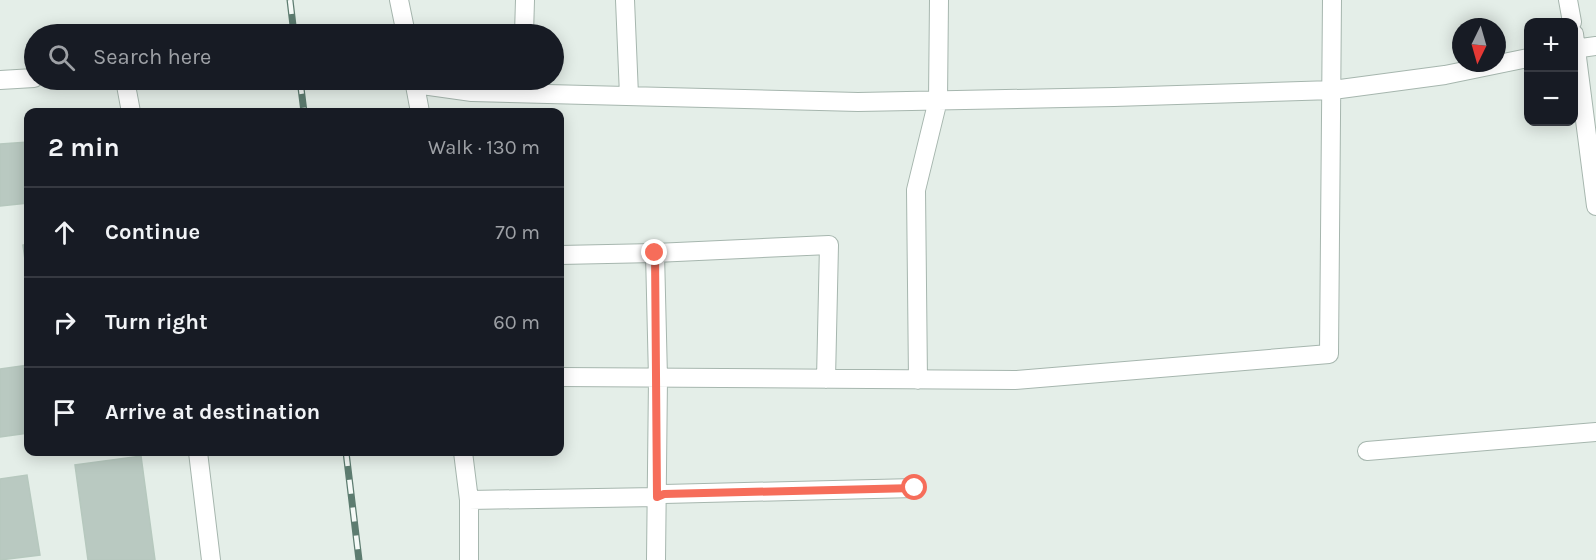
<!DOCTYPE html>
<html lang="en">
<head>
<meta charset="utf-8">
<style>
  :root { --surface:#171b24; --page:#20242c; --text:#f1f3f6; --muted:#9ea1a6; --line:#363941 }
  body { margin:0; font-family:Karla,sans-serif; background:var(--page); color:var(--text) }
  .controls { position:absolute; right:18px; top:18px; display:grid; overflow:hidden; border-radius:12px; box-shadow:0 3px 15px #0003 }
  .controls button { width:54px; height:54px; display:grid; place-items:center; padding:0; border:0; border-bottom:2px solid var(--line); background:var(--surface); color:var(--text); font:30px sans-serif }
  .compass { position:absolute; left:1452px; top:18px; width:54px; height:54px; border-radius:50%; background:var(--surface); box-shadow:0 3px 15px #0003; rotate:185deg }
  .stop { position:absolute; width:18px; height:18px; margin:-14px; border:4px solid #f66d5a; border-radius:50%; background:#fff }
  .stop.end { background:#f66d5a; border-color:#fff; box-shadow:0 2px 6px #0008 }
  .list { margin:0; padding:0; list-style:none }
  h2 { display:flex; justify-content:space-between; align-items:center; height:78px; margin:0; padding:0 24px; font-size:26px }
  h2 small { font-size:20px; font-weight:400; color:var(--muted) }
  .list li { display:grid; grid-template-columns:39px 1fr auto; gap:18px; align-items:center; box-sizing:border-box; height:90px; padding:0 24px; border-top:2px solid var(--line) }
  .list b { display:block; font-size:22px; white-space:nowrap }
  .list em { font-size:20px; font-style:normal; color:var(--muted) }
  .icon { flex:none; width:33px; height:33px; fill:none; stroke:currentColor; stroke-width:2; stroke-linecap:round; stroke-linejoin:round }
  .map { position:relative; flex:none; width:1596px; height:560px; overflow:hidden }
  .search { position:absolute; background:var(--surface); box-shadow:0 3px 15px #0003; left:24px; top:24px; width:540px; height:66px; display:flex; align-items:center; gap:15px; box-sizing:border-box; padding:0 21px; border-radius:33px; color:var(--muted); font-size:22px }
  .panel { position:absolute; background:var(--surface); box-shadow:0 3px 15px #0003; left:24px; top:108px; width:540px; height:348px; border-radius:12px }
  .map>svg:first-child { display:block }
  .building { fill:#b9c9c1; stroke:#b6c8be; stroke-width:1.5 }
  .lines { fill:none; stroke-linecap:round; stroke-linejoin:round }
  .street-casing { stroke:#a6b6ae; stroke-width:20 }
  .street { stroke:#fff; stroke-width:18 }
  .rail-casing { stroke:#5d7c70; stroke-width:7 }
  .rail { stroke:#f5faf7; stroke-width:4.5; stroke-dasharray:14; stroke-linecap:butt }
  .route { stroke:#f66d5a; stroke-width:8 }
</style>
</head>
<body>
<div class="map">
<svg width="1596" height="560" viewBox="0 0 1596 560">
  <rect width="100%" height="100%" fill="#e4eee8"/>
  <path class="building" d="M28 142V203L0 206V144Z
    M28 244V282L23 245Z
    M28 365V433L0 437V369Z
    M141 456 155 560H88L75 465Z
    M27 475 40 555 0 560V479Z"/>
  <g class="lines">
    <defs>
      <path id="street" d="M399 0 406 34
        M625 0 629 95
        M1568 0 1572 22
        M524 34 525 0
        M1574 34 1596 206
        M1574 49 1596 46
        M0 80 34 78
        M125 80 131 112
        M414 80 420 112
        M415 84 472 92 858 102 1114 97 1333 90 1445 75 1528 58
        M560 255 655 253
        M560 377 1015 380 1329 354 1332 0
        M918 380 916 190 938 100 939 0
        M1367 451 1596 432
        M198 452 211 560
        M463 452 469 500V560
        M469 500 657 497 664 494 915 488
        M656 560 658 378 655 253 829 245 826 379"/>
    </defs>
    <use href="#street" class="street-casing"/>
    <use href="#street" class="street"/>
    <defs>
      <path id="rail" d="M290 0 294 34
        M300 80 304 112
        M346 452 359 560"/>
    </defs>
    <use href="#rail" class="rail-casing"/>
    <use href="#rail" class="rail"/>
  </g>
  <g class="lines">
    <path class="route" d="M655 253 657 497 664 494 915 488"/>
  </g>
</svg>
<div class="controls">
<button>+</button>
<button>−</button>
</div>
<svg class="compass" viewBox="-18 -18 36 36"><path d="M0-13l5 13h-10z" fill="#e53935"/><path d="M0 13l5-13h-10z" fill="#9ea1a6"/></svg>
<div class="stop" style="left:915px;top:488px"></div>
<div class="stop end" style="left:655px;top:253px"></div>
<div class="search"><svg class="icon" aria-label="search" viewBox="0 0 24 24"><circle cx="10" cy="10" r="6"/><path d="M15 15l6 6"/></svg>Search here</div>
<section class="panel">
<h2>2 min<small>Walk · 130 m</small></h2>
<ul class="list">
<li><svg class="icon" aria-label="ahead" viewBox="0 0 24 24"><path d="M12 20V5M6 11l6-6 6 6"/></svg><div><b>Continue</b></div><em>70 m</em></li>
<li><svg class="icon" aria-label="right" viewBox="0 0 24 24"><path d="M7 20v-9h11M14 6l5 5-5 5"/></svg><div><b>Turn right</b></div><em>60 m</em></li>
<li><svg class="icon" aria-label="arrive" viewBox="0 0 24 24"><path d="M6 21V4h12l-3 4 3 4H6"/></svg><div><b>Arrive at destination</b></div></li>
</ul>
</section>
</div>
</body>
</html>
